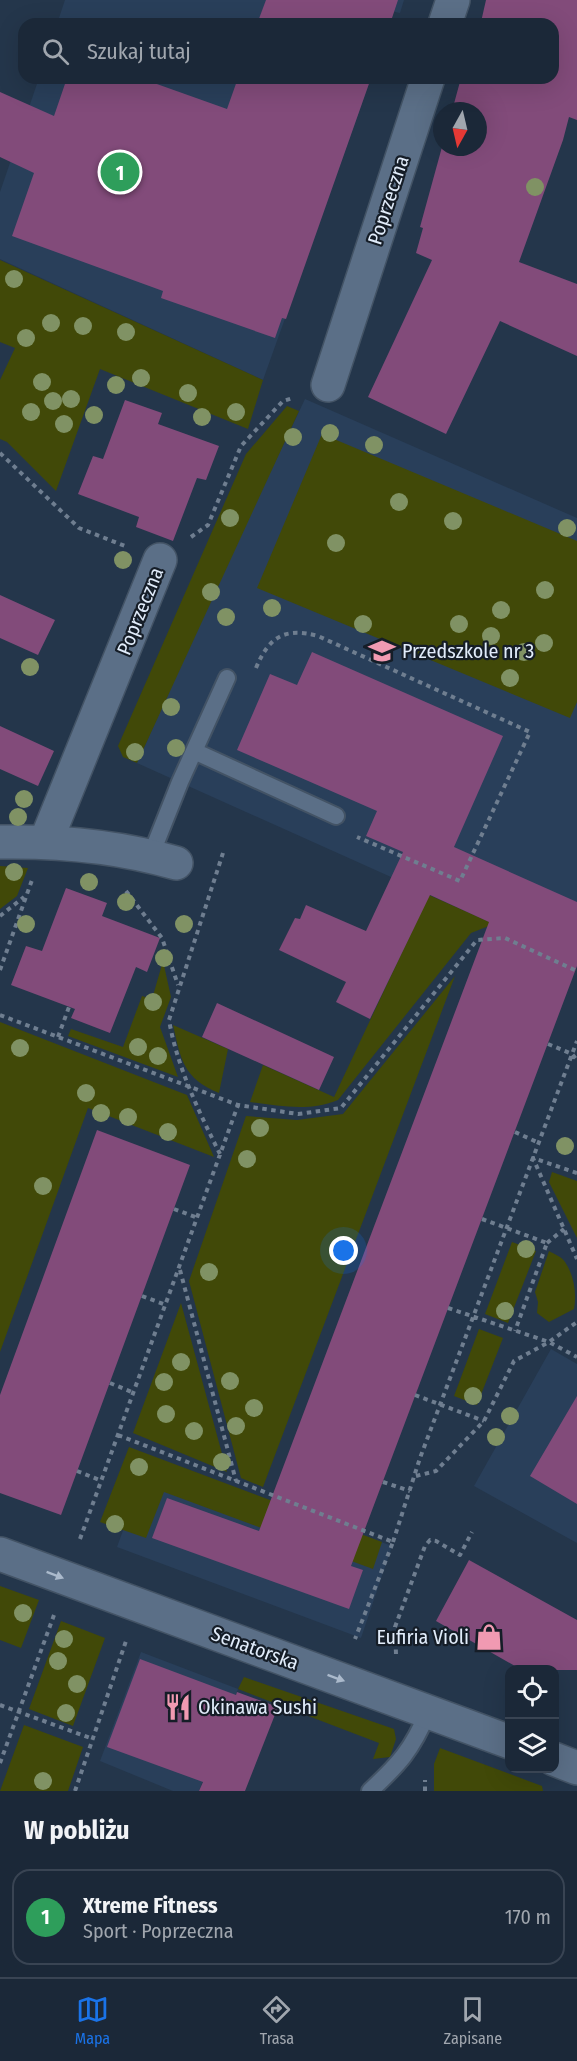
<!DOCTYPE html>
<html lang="pl">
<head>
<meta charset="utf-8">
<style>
  :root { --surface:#1b2838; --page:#283443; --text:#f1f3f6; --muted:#a0a6ae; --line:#394453; --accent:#1a73e8 }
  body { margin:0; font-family:"Fira Sans Condensed",sans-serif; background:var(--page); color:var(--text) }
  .controls { position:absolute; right:18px; bottom:18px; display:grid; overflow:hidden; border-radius:12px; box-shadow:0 6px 24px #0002 }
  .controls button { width:54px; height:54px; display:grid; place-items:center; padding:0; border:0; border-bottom:2px solid var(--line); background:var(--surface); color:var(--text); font:30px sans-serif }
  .compass { position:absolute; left:433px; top:102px; width:54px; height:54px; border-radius:50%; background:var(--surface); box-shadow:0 6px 24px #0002; rotate:188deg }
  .you { position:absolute; left:344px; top:1251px; width:21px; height:21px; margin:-15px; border:4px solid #fff; border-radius:50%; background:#1a73e8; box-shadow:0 0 0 9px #1a73e833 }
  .badge { display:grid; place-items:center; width:39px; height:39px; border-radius:50%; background:var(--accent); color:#fff; font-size:20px; font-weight:700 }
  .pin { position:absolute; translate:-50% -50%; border:3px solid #fff; box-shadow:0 2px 6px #0006 }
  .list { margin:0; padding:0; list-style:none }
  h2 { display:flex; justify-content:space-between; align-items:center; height:78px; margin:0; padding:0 24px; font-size:26px }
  h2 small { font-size:20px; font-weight:400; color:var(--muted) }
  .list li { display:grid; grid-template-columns:39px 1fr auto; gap:18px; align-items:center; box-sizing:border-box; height:96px; margin:0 12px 12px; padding:0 12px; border:2px solid var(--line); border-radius:18px }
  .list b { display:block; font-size:22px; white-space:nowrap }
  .list p { margin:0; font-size:20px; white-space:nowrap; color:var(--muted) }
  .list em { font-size:20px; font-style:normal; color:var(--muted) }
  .icon { flex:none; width:33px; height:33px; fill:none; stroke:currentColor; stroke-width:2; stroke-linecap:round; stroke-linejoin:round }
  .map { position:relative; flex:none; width:577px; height:1791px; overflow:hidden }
  .search { position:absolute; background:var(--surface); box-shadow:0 6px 24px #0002; left:18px; right:18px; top:18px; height:66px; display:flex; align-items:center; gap:15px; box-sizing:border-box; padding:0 21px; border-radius:18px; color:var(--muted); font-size:22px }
  .sheet { height:186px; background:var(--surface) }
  nav { display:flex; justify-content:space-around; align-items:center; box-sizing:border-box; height:84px; border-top:2px solid var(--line); background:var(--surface); font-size:16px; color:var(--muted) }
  nav a { display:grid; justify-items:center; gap:3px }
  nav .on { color:var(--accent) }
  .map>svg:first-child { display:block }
  .built { fill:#293f5a }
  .green { fill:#414908 }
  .building { fill:#824b7a }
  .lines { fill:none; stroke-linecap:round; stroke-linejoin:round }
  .service-casing { stroke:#435365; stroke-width:20 }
  .minor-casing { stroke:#435365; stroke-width:36 }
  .path { stroke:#6f7e90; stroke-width:4; stroke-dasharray:4.5 4.5; stroke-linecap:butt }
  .service { stroke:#5b6f87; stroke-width:16 }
  .minor { stroke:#5b6f87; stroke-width:33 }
  .tree { fill:#809264 }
  .oneway { fill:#abbacc }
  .labels { text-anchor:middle; stroke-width:4.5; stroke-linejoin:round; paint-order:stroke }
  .street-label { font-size:20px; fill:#e1ecfa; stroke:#151d27 }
  .poi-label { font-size:20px; fill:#e1ecfa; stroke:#151d27; text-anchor:start }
</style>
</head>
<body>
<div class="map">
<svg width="577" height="1791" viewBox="0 0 577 1791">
  <rect width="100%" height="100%" fill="#24364b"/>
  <path class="built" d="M65 0H404L400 13 391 11 387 24H57Z
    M39 78H371L263 380 0 259V192Z
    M305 399 577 518V964L469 912 137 763 222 574Z
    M551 1349 577 1364V1543L474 1486Z
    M150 1456 392 1546 361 1638 117 1547Z
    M141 1652 238 1689 199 1791H173L100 1761Z"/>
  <path class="green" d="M0 260 263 380 248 429 100 369 56 491 7 442 0 439V380L15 348 0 342Z
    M287 406 299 411 137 763 123 757 118 746 246 454Z
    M322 434 577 541V702L570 718 257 588Z
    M0 866 28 868 17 896 0 909Z
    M429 895 494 924 471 933 338 1100C310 1112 279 1106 250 1102L263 1065 334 1097Z
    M163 961 171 997 160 1027 178 1077 68 1036 71 1029 123 1047 142 996 152 999Z
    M455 976 263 1487 241 1478 189 1281 246 1116 297 1120 343 1114Z
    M0 1022 187 1095 214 1157 88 1108 0 1352Z
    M173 1025 228 1049 219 1093C183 1078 181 1060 173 1025Z
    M552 1172 577 1181V1238L549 1182Z
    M512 1242 536 1251 508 1323 485 1314Z
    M549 1251C554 1254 562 1257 565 1262 574 1275 577 1294 574 1309L549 1322 537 1313 538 1302 535 1292Z
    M181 1303 227 1472 133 1433Z
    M479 1329 503 1338 477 1405 454 1396Z
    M129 1447 382 1542 373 1569 164 1492 146 1538 100 1522Z
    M0 1586 39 1600 21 1648 0 1640Z
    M61 1621 105 1638 73 1726 29 1709Z
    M244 1677 394 1729 396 1739 390 1757 373 1759 379 1743 238 1689Z
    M24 1725 83 1747 68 1791H0Z
    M440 1748 542 1786 543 1791H434V1764Z"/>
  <path class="building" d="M266 0H398L390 24H257Z
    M486 0H577V120L569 117 563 140 519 262 577 284V356L500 321 446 434 368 397 432 260 416 253 423 228 420 227 442 147H478V111H452L461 78H553V24H477V22H481Z
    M67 78H140L227 109 238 78H371L286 319 282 318 275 338 161 298 163 291 12 236 34 173 0 157V92L54 116Z
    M125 400 162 413 158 424 219 446 206 480 197 478 173 541 136 527 139 517 78 494 93 456 103 459Z
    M0 595 55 620 38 655 0 638Z
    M312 652 503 736 454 847 577 902V966L351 1566 363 1570 349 1609 152 1538 167 1498 259 1531 489 922 430 895 370 1019 336 1002 346 982 279 950 295 918 300 919 306 905 366 931 403 852 366 836 377 811 237 750 270 674 297 685Z
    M0 726 54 751 38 786 0 769Z
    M66 888 107 903 102 916 160 938 147 972 136 967 110 1033 71 1018 75 1009 11 985 26 946 42 951Z
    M217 1003 334 1057 319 1090 202 1037Z
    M97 1130 190 1165 61 1515 0 1493V1395Z
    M577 1396V1504L530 1476Z
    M469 1560 577 1620V1670H522L436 1621Z
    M140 1659 236 1695 237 1692 278 1707 245 1791H199L203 1782 107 1747Z"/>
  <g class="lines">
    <defs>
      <path id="service" d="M194 751 336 816
        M151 855 180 782 227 678
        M370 1791C399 1764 412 1750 428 1712"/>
      <path id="minor" d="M445 24 453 0
        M328 385 428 78
        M46 841 160 560
        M0 842C59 841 118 846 176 863
        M0 1554 510 1742
        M554 1759 577 1768"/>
    </defs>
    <use href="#service" class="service-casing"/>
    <use href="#minor" class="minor-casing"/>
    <path class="path" d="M0 453 79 528 125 546
      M191 537 208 525 241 446 283 401 293 398
      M256 668C269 637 284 627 318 636L530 732 460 881 357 837
      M126 891 162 938 178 985
      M0 916 24 897
      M0 970 32 880
      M0 1015 238 1105 298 1114 341 1108 477 940 505 938 577 971
      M58 1037 69 1007
      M548 1044 572 1054 577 1060
      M515 1132 539 1143
      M220 1154C199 1112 177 1067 169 1020L223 853
      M577 1173 533 1158 577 1259
      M174 1209 198 1218
      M482 1219 547 1243 515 1331
      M547 1243 564 1229
      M180 1270 236 1481
      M142 1296 166 1305
      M448 1308 549 1342 577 1357
      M110 1383 134 1393
      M415 1395 484 1421
      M118 1435 393 1542 355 1639
      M77 1471 102 1481
      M416 1476 436 1471 484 1421 514 1361 549 1342 577 1322
      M383 1482 410 1491
      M80 1539 238 1105
      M393 1542 420 1458 577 1041
      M396 1654 395 1627 425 1546 430 1540 436 1541 460 1555 472 1532
      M0 1705 93 1739
      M0 1763 54 1615
      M75 1791 126 1641
      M425 1791V1780"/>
    <use href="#service" class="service"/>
    <use href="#minor" class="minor"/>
  </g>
  <g class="tree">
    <circle cx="535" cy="187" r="9"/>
    <circle cx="14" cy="279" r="9"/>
    <circle cx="51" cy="323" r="9"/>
    <circle cx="83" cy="326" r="9"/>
    <circle cx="126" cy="332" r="9"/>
    <circle cx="26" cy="338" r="9"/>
    <circle cx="141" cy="378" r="9"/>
    <circle cx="42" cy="382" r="9"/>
    <circle cx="116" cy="385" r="9"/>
    <circle cx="188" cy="393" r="9"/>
    <circle cx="71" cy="399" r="9"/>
    <circle cx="53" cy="401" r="9"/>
    <circle cx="31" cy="412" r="9"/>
    <circle cx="236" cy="412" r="9"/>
    <circle cx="94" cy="415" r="9"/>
    <circle cx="202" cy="417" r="9"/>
    <circle cx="64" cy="424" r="9"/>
    <circle cx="330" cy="433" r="9"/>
    <circle cx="293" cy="437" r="9"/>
    <circle cx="374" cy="445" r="9"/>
    <circle cx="399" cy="502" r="9"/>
    <circle cx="230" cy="518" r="9"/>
    <circle cx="453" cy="521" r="9"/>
    <circle cx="567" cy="528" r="9"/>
    <circle cx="336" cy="543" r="9"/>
    <circle cx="123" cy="560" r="9"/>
    <circle cx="545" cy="590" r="9"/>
    <circle cx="211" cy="592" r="9"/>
    <circle cx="272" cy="608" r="9"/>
    <circle cx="501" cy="610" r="9"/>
    <circle cx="226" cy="617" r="9"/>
    <circle cx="363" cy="624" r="9"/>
    <circle cx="459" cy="624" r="9"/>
    <circle cx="491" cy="636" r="9"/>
    <circle cx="544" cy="643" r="9"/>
    <circle cx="524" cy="652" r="9"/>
    <circle cx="30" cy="667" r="9"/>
    <circle cx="510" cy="678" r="9"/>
    <circle cx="171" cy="707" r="9"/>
    <circle cx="176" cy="748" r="9"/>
    <circle cx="135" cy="752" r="9"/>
    <circle cx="24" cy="799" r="9"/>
    <circle cx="18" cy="817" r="9"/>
    <circle cx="14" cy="872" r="9"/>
    <circle cx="89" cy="882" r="9"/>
    <circle cx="126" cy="902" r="9"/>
    <circle cx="26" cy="924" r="9"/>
    <circle cx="184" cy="924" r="9"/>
    <circle cx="164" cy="958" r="9"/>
    <circle cx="153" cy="1002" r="9"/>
    <circle cx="138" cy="1047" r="9"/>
    <circle cx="20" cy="1048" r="9"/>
    <circle cx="158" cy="1056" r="9"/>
    <circle cx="86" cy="1093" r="9"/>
    <circle cx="101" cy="1113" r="9"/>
    <circle cx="128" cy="1117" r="9"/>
    <circle cx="260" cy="1128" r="9"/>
    <circle cx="168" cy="1132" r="9"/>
    <circle cx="565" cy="1146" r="9"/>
    <circle cx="247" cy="1159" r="9"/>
    <circle cx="43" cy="1186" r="9"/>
    <circle cx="526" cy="1249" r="9"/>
    <circle cx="209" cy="1272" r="9"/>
    <circle cx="505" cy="1311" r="9"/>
    <circle cx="181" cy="1362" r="9"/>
    <circle cx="230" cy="1381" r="9"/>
    <circle cx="164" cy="1382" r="9"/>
    <circle cx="473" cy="1396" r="9"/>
    <circle cx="254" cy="1408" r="9"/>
    <circle cx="166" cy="1414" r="9"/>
    <circle cx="510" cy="1416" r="9"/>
    <circle cx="236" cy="1426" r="9"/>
    <circle cx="194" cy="1431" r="9"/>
    <circle cx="496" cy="1437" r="9"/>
    <circle cx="222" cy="1462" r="9"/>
    <circle cx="139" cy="1467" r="9"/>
    <circle cx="115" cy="1524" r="9"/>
    <circle cx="23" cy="1613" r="9"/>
    <circle cx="64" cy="1639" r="9"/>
    <circle cx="58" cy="1661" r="9"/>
    <circle cx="77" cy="1684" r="9"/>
    <circle cx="66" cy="1713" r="9"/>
    <circle cx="43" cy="1781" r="9"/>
  </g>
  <defs><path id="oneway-solid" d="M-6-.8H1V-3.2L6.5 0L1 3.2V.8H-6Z" transform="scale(1.5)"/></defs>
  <g class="oneway">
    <use href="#oneway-solid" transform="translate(55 1575) rotate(21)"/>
    <use href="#oneway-solid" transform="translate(336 1678) rotate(20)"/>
  </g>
  <defs>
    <symbol id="school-bare" viewBox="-9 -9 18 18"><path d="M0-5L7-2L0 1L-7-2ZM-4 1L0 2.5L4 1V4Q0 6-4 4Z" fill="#f19ab2" stroke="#151d27" stroke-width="2.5" paint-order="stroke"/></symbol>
    <symbol id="shop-bare" viewBox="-9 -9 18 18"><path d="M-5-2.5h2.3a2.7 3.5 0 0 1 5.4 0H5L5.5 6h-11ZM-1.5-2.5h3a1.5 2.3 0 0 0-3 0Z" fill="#f19ab2" stroke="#151d27" stroke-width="2.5" paint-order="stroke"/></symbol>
    <symbol id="restaurant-bare" viewBox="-9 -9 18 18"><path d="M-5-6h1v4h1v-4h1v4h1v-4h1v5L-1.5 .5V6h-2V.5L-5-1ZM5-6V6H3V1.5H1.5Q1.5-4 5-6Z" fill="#f19ab2" stroke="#151d27" stroke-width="2.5" paint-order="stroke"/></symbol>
  </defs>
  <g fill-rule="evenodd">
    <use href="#school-bare" x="363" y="632" width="38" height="38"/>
    <use href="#shop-bare" x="470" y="1618" width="38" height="38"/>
    <use href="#restaurant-bare" x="159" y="1688" width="38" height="38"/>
  </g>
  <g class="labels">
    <g class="street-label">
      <text transform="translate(388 200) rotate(-72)" y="7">Poprzeczna</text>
      <text transform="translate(140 611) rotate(-68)" y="7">Poprzeczna</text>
      <text transform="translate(255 1648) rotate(20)" y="7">Senatorska</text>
    </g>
    <g class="poi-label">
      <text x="402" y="658">Przedszkole nr 3</text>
      <text x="469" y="1644" text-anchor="end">Eufiria Violi</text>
      <text x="198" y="1714">Okinawa Sushi</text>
    </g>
  </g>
</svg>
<div class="controls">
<button><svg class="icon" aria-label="locate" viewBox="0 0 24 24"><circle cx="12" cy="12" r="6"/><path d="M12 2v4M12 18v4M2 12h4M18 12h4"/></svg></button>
<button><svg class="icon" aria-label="layers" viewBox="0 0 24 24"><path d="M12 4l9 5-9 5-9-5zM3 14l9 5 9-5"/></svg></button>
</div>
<svg class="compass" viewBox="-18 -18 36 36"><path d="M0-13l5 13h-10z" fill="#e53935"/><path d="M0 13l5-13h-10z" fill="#a0a6ae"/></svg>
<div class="you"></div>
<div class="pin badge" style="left:120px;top:172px;background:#2e9e5b">1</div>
<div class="search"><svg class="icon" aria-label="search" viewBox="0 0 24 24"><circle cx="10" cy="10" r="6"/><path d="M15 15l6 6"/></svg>Szukaj tutaj</div>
</div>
<section class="sheet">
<h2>W pobliżu<small></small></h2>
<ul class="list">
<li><span class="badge" style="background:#2e9e5b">1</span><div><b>Xtreme Fitness</b><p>Sport · Poprzeczna</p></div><em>170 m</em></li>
</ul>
</section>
<nav>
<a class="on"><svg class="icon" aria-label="map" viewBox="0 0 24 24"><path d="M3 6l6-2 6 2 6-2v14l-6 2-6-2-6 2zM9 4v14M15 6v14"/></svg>Mapa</a>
<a><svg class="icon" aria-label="directions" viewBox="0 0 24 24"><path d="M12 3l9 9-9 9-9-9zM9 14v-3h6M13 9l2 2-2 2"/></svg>Trasa</a>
<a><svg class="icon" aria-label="saved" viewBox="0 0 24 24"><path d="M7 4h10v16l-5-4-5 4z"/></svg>Zapisane</a>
</nav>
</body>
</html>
